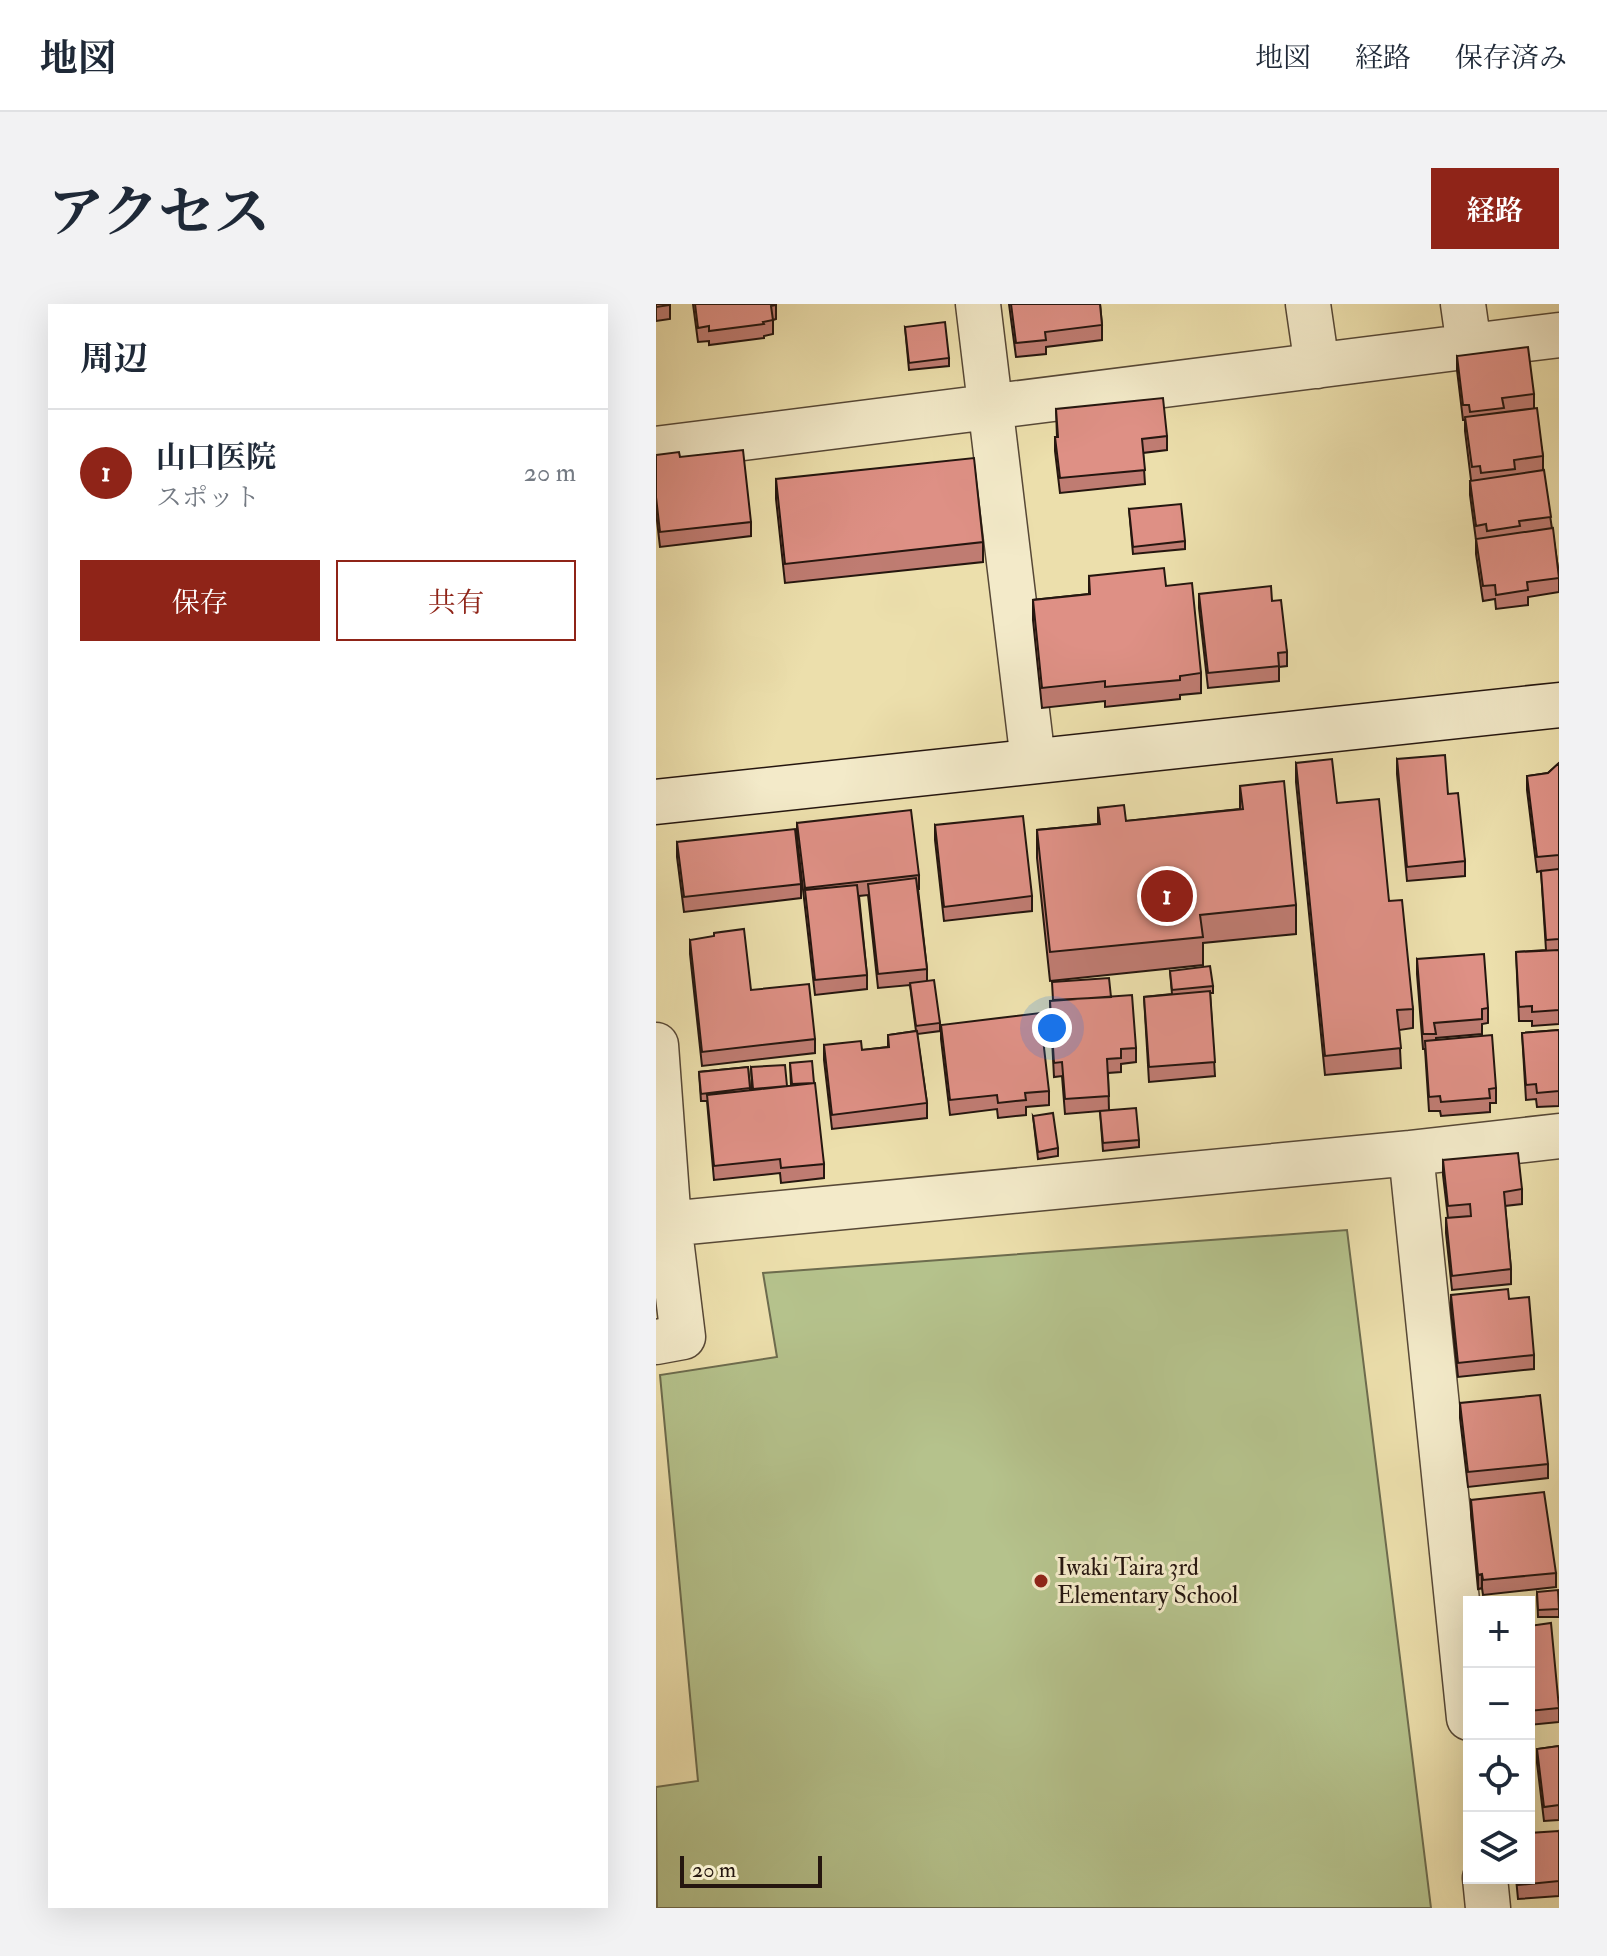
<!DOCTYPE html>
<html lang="ja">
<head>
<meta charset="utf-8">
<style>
  :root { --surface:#fff; --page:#f2f2f3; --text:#1f2937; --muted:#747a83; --line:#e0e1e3; --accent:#8f2418 }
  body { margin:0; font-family:"IM FELL Double Pica","Noto Serif JP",serif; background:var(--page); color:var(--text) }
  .controls { position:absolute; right:24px; bottom:24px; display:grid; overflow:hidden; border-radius:0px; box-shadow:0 8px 32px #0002 }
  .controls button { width:72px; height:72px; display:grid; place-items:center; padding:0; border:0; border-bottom:2px solid var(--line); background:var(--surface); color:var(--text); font:40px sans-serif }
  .scale { position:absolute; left:24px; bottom:20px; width:142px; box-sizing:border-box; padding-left:8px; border:4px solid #25160f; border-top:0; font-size:22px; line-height:28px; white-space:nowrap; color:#25160f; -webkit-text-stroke:6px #f3eac9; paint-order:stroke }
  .you { position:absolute; left:396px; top:724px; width:28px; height:28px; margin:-20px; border:6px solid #fff; border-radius:50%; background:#1a73e8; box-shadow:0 0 0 12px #1a73e833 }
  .badge { display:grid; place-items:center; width:52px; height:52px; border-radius:50%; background:var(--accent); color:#fff; font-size:26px; font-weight:700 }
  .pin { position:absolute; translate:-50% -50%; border:4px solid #fff; box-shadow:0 2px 8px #0006 }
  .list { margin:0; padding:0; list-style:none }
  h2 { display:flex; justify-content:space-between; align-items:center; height:104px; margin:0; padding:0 32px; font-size:34px }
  h2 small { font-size:26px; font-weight:400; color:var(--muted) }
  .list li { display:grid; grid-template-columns:52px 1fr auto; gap:24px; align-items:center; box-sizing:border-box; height:128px; padding:0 32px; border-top:2px solid var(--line) }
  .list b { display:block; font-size:30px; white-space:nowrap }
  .list p { margin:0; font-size:26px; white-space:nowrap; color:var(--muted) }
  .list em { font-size:26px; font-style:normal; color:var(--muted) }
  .actions { display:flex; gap:16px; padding:24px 32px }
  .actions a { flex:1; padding:18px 0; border:2px solid var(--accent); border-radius:0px; text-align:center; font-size:28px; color:var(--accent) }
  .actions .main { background:var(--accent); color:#fff }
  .icon { flex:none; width:44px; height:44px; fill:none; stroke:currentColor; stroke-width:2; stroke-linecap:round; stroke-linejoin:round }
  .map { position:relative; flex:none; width:903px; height:1604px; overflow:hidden; border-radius:0px }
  header { display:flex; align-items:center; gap:48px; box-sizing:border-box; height:112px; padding:0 40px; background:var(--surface); border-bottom:2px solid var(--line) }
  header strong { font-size:38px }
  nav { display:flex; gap:44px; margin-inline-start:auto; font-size:28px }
  .intro { display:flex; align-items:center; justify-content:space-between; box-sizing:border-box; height:192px; padding:0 48px }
  h1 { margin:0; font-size:56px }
  .button { padding:20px 36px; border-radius:0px; background:var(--accent); color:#fff; font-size:28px; font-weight:700 }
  main { display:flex; gap:48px; padding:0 48px }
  aside { flex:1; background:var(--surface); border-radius:0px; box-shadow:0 8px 32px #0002 }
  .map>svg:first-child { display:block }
  .green { fill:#b5c28c; stroke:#6d6c4e; stroke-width:2 }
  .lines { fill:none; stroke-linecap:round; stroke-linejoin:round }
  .street-casing { stroke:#574836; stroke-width:47 }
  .secondary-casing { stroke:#25160f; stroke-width:47 }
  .street { stroke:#f3eac9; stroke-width:44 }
  .secondary { stroke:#f3eac9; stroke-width:44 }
  .wall { fill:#bf7c72; stroke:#25160f; stroke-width:2 }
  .shaded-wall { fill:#9b655d; stroke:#25160f; stroke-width:2 }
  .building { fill:#de9085; stroke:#25160f; stroke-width:2 }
  .poi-dot { fill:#8f2418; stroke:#f3eac9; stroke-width:3 }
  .labels { text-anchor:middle; stroke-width:6; stroke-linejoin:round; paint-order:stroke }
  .poi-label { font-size:24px; fill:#25160f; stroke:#f3eac9; text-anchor:start }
</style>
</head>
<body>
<header>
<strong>地図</strong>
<nav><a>地図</a><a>経路</a><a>保存済み</a></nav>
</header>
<div class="intro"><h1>アクセス</h1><a class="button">経路</a></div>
<main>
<aside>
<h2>周辺<small></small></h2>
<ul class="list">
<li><span class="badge">1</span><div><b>山口医院</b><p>スポット</p></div><em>20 m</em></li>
</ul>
<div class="actions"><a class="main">保存</a><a>共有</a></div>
</aside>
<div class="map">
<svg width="903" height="1604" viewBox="0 0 903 1604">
  <rect width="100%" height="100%" fill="#ecdfac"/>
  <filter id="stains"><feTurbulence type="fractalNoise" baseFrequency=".0025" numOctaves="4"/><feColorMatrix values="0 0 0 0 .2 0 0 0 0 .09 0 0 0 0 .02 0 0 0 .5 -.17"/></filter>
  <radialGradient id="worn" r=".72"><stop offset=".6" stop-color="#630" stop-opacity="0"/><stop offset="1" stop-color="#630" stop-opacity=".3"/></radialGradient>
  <path class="green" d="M691 926 775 1604H1L0 1483 42 1477 4 1071 121 1053 107 969Z"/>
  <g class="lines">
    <defs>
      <path id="street" d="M322 0 377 457
        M652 0 661 62
        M807 0 813 42
        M0 145 903 31
        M0 741 13 919 27 1033 0 1038
        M755 849 813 1414
        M0 921 755 849 903 832
        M829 1574 832 1604"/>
      <path id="secondary" d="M0 498 903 401"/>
    </defs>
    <use href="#street" class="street-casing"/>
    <use href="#secondary" class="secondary-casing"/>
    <use href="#street" class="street"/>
    <use href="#secondary" class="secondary"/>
  </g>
  <path class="wall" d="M0 0H14V15L0 17Z
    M37 0H120V15L117 16V30L108 32V34L53 41V37L42 38Z
    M353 0H444L446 21V36L390 43V50L360 53Z
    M249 23 293 54V62L253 66Z
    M801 52 878 90V104L887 152V166L903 270V288L872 293V301L840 305 839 295 827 297 820 250V236L814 191V177L815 176 809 127V116H807L801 66Z
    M400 105 511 132V146L487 149 489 180 404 189 399 147V133H401Z
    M0 151 24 153 95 218V232L4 243 0 208Z
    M120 175 327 238V258L129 279 120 195Z
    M473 205 529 237V245L477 250Z
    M433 272 510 282 545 369V389L524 391V395L449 403V397L386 404 377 316V296L433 290Z
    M543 290 616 297 631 348V362L623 363V377L552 384 543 304Z
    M741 455 792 490 809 557V572L751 577 741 470Z
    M640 459 681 499 733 597 757 705V724L743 726 745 764 669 771 640 478Z
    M903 459V720L876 722V717H863L860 648 890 646 885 567 881 568 871 486V472L892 469Z
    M584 482 640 601V630L547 639V661L394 677 381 554V526L442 520V504L470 517 584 505Z
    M141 519 263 571V585H262L271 665V677L284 719V727L261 730 271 799V814L176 825 168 756V741L206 746 232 743V731L260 727 254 681 222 684 212 591 203 592 211 671V685L159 691 141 533Z
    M279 521 376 592V607L288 617 279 536Z
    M21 538 145 580V594L28 608 21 553Z
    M34 636 95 686 159 735V749L46 762 34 650Z
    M761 655 832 704V719L826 720V730L780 734V736L840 784V799H834V808L785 812 784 807H773L769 745H767L761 670Z
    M514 667 557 682V689H554L559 772 493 778 488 693 516 690Z
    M455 693 480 744V758L465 760V768L452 769 453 806 483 836V843L447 847 444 807 409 810 406 772 398 773 394 697Z
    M285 721 393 787V801L370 803V811L342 814 341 805 294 811 285 735Z
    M903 726V802L881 803 880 795 870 796 866 729Z
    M134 759 168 860V874L125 879 124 869 58 876 51 797H45L43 768 92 763 94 786H96L95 763 131 782H135Z
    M377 812 402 844V852L382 855Z
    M787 856 866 885V900L849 902 855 965V980L796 986 790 929V914H792L787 871Z
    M795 991 853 995 878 1051V1065L802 1073 795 1006Z
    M804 1099 892 1160V1174L812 1183 804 1114Z
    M815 1196 900 1269V1283L827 1291 826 1284 822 1285 815 1210Z
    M881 1288 903 1299V1313H882Z
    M873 1322 903 1399V1418L873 1421Z
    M903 1442V1516L888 1517 881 1459V1445Z
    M903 1527V1592L862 1595 860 1574H873Z"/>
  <path class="shaded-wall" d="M826 1270V1284L822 1285V1271Z"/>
  <path class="building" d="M0 0H14V1L0 3Z
    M39 0H120V1L115 2 117 16 107 18 108 20 53 27V22L42 24Z
    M355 0H444L446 21 389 28 390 36 360 39Z
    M289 18 293 54 253 59 249 23Z
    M872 43 878 90 846 94 848 104 814 108 813 101H807L801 52Z
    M507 94 511 132 486 135 489 166 404 174 399 133H402L400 105Z
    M881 104 887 152 858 156 859 165 825 169 824 162 816 163 809 113Z
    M87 146 95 218 4 228 0 193V151L23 148 24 153Z
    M318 154 327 238 129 260 120 175Z
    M888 166 895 213 863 217 864 222 831 227 830 220 820 222 814 177Z
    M525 200 529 237 477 243 473 205Z
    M897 224 903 274 871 278 872 286 840 291 839 281 827 282 820 235Z
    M508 264 510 282 536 279 545 369 524 372V376L449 383V377L386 384 377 296 434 290 433 272Z
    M615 282 616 297 625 296 631 348 622 349 623 362 552 369 543 290Z
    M789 451 792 490 802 489 809 557 751 563 741 455Z
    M676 455 681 499 723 495 733 597 746 596 757 705 741 706 745 744 669 752 640 459Z
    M903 459V551L881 553 871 472 892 469Z
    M628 477 640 601 544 611 547 633 394 648 381 526 444 520 442 504 468 501 470 517 587 505 584 482Z
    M255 506 263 571 149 584 141 519Z
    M367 512 376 592 288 603 279 521Z
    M139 525 145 580 28 593 21 538Z
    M903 565V635L890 636 885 567Z
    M260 574 271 665 222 670 212 580Z
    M201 581 211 671 159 676 149 586Z
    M88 625 95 686 153 680 159 735 46 748 34 636 58 632V629Z
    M903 646V706L876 708V702L863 703 860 648Z
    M828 650 832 704 826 705V715L778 719 780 730H767L761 655Z
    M554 662 557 682 516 686 514 667Z
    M453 674 455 693 397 696 396 678Z
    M278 676 284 719 260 722 254 679Z
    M554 687 559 758 493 763 488 693Z
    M476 691 480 744 465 745V754L451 755 453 792 409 795 406 758 398 759 394 697Z
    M384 709 393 787 369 789 370 796 342 799 341 791 294 796 285 721Z
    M903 726V787L881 789 880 780 870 781 866 729Z
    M261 727 271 799 176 811 168 741 205 737 206 746 233 743 232 731Z
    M836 731 840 784 833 785 834 794 785 798 784 792 773 793 769 737Z
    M156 757 158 779 136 780 134 759Z
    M129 761 131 782 97 785 95 763Z
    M92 763 94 784 45 790 43 768Z
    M159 779 168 860 125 864 124 855 58 862 51 791Z
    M480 804 483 836 447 839 444 807Z
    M397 809 402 844 382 848 377 812Z
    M862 849 866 885 848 888 855 965 796 972 790 914 815 912 814 900 792 902 787 856Z
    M852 985 853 995 873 993 878 1051 802 1059 795 991Z
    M884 1091 892 1160 812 1168 804 1099Z
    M888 1188 900 1269 827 1276 826 1270 822 1271 815 1196Z
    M902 1286 903 1305 882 1306 881 1288Z
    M895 1319 903 1404 873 1407V1322Z
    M903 1442V1501L888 1503 881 1445Z
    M903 1527V1577L862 1581 861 1574H873V1529Z"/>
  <circle class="poi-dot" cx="385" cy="1277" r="8"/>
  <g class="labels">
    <g class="poi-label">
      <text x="401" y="1271">Iwaki Taira 3rd<tspan x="401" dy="28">Elementary School</tspan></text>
    </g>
  </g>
  <rect width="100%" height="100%" filter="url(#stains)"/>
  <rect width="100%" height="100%" fill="url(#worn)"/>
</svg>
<div class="controls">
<button>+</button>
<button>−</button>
<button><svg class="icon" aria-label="locate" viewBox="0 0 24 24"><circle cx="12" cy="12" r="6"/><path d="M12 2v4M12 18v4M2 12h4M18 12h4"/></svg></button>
<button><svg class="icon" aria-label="layers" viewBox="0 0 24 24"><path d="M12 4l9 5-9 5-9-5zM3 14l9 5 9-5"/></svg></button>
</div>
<div class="scale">20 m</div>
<div class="you"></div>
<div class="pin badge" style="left:511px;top:592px">1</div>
</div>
</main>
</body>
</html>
